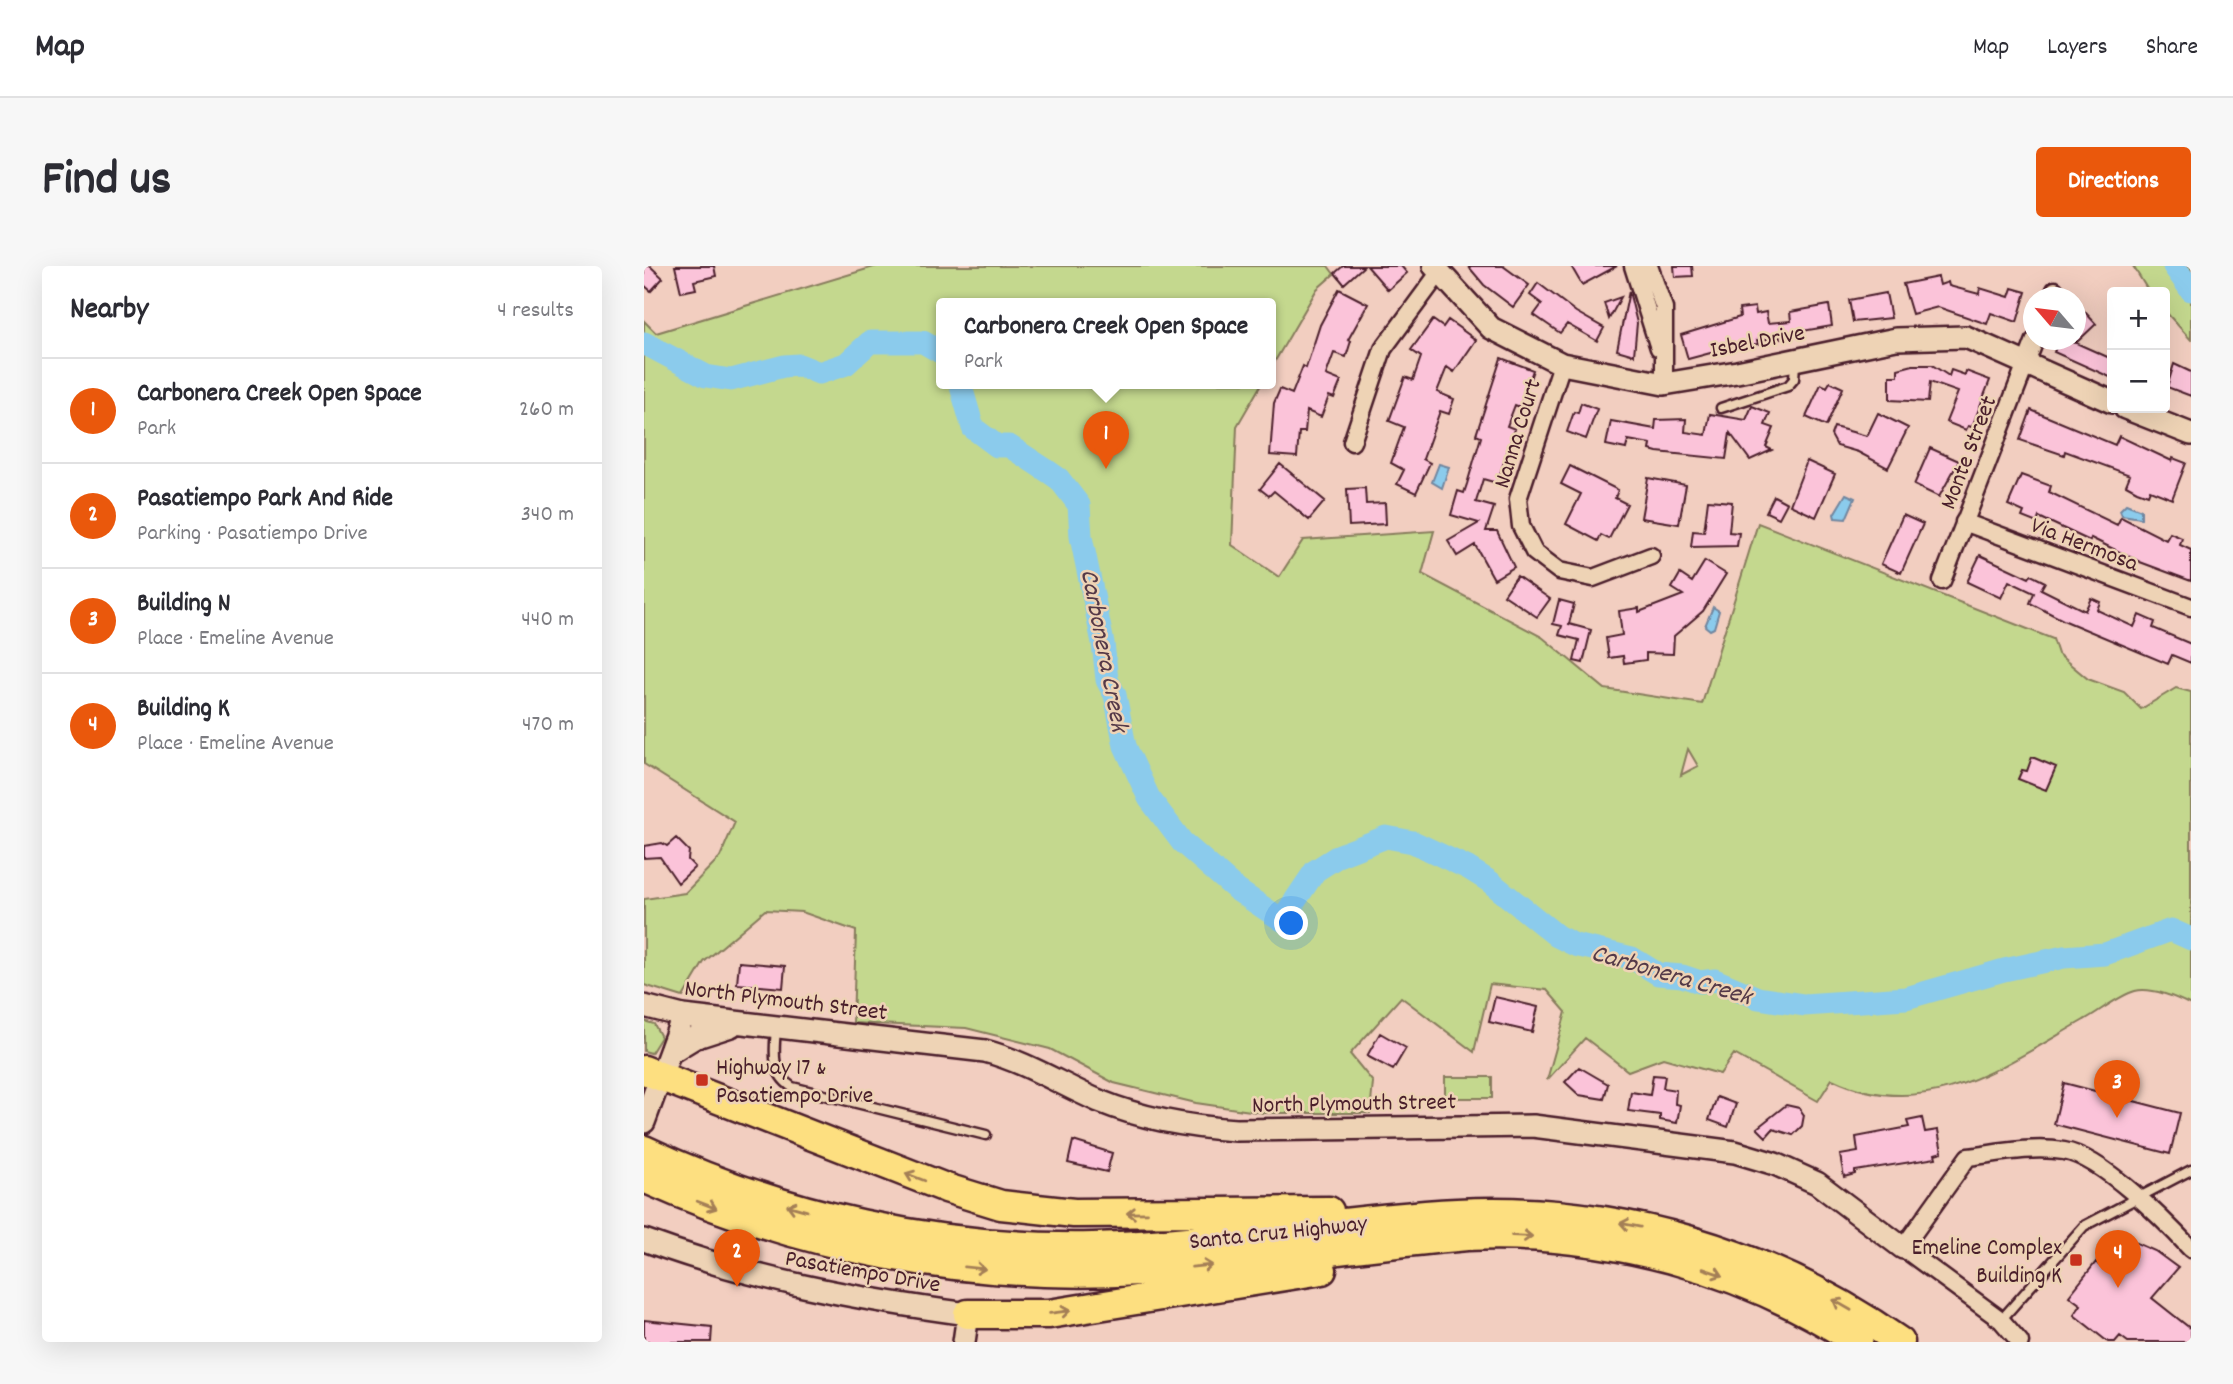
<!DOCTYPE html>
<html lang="en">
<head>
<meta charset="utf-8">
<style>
  :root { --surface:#fff; --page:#f7f7f7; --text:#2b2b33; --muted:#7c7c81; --line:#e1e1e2; --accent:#ea580c }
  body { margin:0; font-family:Dekko,sans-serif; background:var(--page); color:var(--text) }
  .controls { position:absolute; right:21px; top:21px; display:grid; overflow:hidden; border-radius:7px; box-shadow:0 7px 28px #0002 }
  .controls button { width:63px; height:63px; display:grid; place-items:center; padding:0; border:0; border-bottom:2px solid var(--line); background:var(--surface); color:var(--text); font:35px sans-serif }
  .compass { position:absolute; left:1379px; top:21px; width:63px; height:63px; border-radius:50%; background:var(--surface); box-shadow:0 7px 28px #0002; rotate:298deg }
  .you { position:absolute; left:648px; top:658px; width:24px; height:24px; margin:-18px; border:5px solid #fff; border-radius:50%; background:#1a73e8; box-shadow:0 0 0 10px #1a73e833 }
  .badge { display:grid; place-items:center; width:46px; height:46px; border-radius:50%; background:var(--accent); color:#fff; font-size:23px; font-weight:700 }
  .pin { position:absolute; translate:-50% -58px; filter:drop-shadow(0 2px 4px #0008) }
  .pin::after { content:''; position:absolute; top:37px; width:24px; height:21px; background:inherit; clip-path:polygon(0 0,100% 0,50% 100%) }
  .popup { position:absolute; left:292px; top:32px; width:340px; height:91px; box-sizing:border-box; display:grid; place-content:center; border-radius:7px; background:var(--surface); filter:drop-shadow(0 2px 5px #0005); font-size:23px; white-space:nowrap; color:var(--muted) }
  .popup b { font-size:26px; color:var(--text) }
  .popup::after { content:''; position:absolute; left:50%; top:100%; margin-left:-14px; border:14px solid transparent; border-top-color:var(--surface) }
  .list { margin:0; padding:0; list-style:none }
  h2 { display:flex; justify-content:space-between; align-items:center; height:91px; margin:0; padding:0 28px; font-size:30px }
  h2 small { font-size:23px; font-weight:400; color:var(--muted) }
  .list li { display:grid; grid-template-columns:46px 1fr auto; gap:21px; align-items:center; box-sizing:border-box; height:105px; padding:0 28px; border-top:2px solid var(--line) }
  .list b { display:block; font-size:26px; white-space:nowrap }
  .list p { margin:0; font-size:23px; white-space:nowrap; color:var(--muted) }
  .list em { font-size:23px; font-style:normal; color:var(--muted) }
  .map { position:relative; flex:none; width:1547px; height:1076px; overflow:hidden; border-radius:7px }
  header { display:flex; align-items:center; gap:42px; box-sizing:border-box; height:98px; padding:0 35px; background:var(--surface); border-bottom:2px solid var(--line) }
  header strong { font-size:33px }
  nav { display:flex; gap:38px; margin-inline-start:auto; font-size:24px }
  .intro { display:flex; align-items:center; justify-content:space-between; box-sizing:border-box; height:168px; padding:0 42px }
  h1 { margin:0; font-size:49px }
  .button { padding:18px 32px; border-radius:7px; background:var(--accent); color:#fff; font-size:24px; font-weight:700 }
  main { display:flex; gap:42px; padding:0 42px }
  aside { flex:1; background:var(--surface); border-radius:7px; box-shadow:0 7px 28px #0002 }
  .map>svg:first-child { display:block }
  .green { fill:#c4d88e; stroke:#877c5c; stroke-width:2; fill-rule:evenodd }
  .water { fill:#8bcbec; stroke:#71869f; stroke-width:2 }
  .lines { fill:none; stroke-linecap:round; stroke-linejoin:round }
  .river { stroke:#8bcbec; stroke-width:23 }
  .building { fill:#fbc3d9; stroke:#4a1f2b; stroke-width:2 }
  .lane-casing { stroke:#4a1f2b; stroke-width:13 }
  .street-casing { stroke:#4a1f2b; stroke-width:21 }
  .secondary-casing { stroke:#4a1f2b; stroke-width:26 }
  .highway-casing { stroke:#4a1f2b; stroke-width:33 }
  .lane { stroke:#eed3b5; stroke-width:8 }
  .street { stroke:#eed3b5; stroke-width:16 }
  .secondary { stroke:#eed3b5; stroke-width:21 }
  .highway { stroke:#fddf80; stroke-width:28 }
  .oneway { stroke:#a47f56 }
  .poi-dot { fill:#c8321e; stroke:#eed3b5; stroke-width:2.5 }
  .labels { text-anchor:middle; stroke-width:5; stroke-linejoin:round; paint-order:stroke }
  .street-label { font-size:24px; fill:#4a1f2b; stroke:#eed3b5 }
  .poi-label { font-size:24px; fill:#4a1f2b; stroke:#eed3b5; text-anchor:start }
  .water-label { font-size:26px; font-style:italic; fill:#543948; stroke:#eed3b5 }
</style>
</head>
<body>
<header>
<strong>Map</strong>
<nav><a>Map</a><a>Layers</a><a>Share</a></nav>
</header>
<div class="intro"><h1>Find us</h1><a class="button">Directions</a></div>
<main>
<aside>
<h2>Nearby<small>4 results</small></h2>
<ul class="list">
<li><span class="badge">1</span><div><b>Carbonera Creek Open Space</b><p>Park</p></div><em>260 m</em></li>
<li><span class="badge">2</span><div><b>Pasatiempo Park And Ride</b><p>Parking · Pasatiempo Drive</p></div><em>340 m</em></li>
<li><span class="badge">3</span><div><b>Building N</b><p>Place · Emeline Avenue</p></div><em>440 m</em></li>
<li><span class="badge">4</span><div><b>Building K</b><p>Place · Emeline Avenue</p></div><em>470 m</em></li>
</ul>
</aside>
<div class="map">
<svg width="1547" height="1076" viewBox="0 0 1547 1076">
  <rect width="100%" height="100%" fill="#f2cec0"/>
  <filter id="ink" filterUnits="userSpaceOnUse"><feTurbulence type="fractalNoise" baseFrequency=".0143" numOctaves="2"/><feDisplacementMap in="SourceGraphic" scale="14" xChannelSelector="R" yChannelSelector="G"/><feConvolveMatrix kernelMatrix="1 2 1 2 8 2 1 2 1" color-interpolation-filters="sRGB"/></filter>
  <g filter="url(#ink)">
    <path class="green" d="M233 0H684L690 8 673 23 627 102 626 37H298V117H618L593 160 588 279 635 311 659 274 790 265 778 308 898 371 961 423 1058 438 1114 257 1409 373 1414 388 1444 413 1480 426 1497 443 1532 422 1547 426V739C1533 732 1507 721 1491 725 1474 730 1455 746 1440 754 1359 800 1282 858 1188 813L1174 835 1090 788 1076 808 1019 792 984 805 941 772 903 814 922 746 903 724 846 718 830 786 757 731 706 788 729 816 726 847H620L552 837 470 817 406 783 322 762 209 757 212 665 158 646 121 644 60 696 39 731 0 719V633L41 627 76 591 91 556 0 498V55L12 67ZM1044 483 1054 500 1037 509Z
      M1489 0H1547V74L1521 45V26H1505Z
      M0 755 10 758 17 771 7 787 0 785Z
      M801 811H848V832H801Z"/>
    <path class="water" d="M795 198 805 201 798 222 788 216Z
      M1202 228 1211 232 1202 253 1191 252 1190 248Z
      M1482 238 1497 244V252L1478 249 1476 244Z
      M1069 341 1075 345 1070 362 1066 364 1061 360Z"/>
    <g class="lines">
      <path class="river" d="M1530 0 1547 24
        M0 77 62 110 87 114 140 100 155 99 175 107 202 98 226 76H279L298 87
        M316 117 329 162 353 180H365L405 206 415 213 435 239 437 271 459 377 463 414 471 429 481 480 505 532 538 576 593 624 638 654 671 605 696 589 742 571 769 576 824 602 845 615 913 670 931 679 988 692 1014 708 1038 710 1056 716 1071 714 1114 732 1160 739 1262 732 1360 704 1420 691 1461 688 1527 664 1547 673"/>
    </g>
    <path class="building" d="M0 0H6L19 12 7 25 0 19Z
      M31 0H70L72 10 50 15 52 23 37 26Z
      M699 0H720L700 18 691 7Z
      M723 0H757L763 7 744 24Z
      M824 0H859L885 19 869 41 840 19Z
      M927 0H973L938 19Z
      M1030 0H1048L1049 10 1031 11Z
      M1294 11 1296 19 1304 16 1305 20 1335 28 1336 22 1365 31 1368 22 1382 26 1373 56 1347 47 1343 58 1294 41 1268 48 1259 18Z
      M894 17 932 46 960 62 953 75 923 58 916 67 890 49 898 38 886 29Z
      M695 23 724 38 704 74 707 75 702 91 690 87 682 109 697 115 690 132 685 130 677 151 663 145 661 166H655L653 191 626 189 630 137 636 123 648 128 659 100 662 102 676 59Z
      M985 25 993 57 990 89 973 84Z
      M1242 27 1247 52 1209 56 1205 34Z
      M977 31 965 53 960 37Z
      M1185 39 1188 60 1135 69 1136 72 1113 74 1114 78 1089 81 1044 93 1037 69 1096 51 1095 43 1111 41 1112 48 1122 46 1124 57 1147 55 1146 46Z
      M1440 45 1452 58 1432 77 1468 93V112L1410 86 1415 74 1432 77V52Z
      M789 54 799 61 804 54 832 74 810 106 803 101 793 126 810 133 805 148 796 145 779 193 786 197 772 227 753 218 760 204 747 197 760 161 745 155 761 111 769 114 777 91 767 84Z
      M857 92 889 104 876 141 871 139 863 160 871 163 853 217 839 213 832 236 850 241 842 265H853L870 301 850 313 831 279 813 290 804 275 835 257 807 249 814 225 820 227 823 218 837 171 832 169Z
      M1530 98 1547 106V130L1523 121Z
      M1269 99H1288L1305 110 1307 104 1321 109 1322 105 1346 114 1328 161 1324 160 1322 164 1302 156 1314 126 1286 116 1284 136 1246 134V110H1254V103Z
      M1186 116 1199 122 1182 160 1162 151 1177 118 1183 121Z
      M937 137 953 143 942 173 923 166 930 146 934 147Z
      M1108 140 1126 147 1121 159 1130 162 1122 181 1128 184 1106 194 1086 167 1082 193 1013 186 1006 184 1007 178 984 174 982 183 962 179 967 155 1011 163 1012 154 1042 153 1041 166 1062 169 1066 148 1102 154Z
      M1387 144 1471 179 1475 170 1528 195 1529 192 1542 197 1528 233 1506 224 1504 229 1493 225 1482 219 1486 209 1421 185 1420 189 1376 174Z
      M1234 147 1264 162 1244 202 1214 186 1193 180 1187 169 1190 161 1223 170Z
      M1286 182 1315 195 1295 231 1270 219Z
      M1163 195 1191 208 1172 251 1146 239Z
      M636 198 681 235 665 254 630 225 625 230 616 223Z
      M926 200 974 224 971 232 983 238 965 273 957 269 954 275 922 258 937 228 917 218Z
      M1377 209 1407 220 1405 226 1473 259 1477 251 1522 274 1526 267 1538 272 1536 279 1547 284V315L1496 296 1447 272 1446 275 1395 251 1393 257 1378 251 1380 246 1364 239Z
      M1004 212 1042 219 1035 258 997 252Z
      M721 222 722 238 741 237 742 258 705 260 703 223Z
      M1130 230 1143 237 1135 252 1122 246Z
      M1064 234 1088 236 1085 266 1095 267 1093 280 1047 281 1049 265 1060 266Z
      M1259 249 1279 258 1257 307 1237 298Z
      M1336 289 1385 312 1387 309 1401 316 1397 323 1441 345 1447 332 1456 336 1453 344 1490 361 1495 349 1511 356 1509 362 1547 378V397L1528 389 1524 398 1419 354 1386 337 1390 327 1365 315 1357 332 1323 316Z
      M1061 295 1082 308 1059 345 1030 370 1029 388 1002 387V394L980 397 979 390 965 392 962 372 978 369 975 345 995 342V346L1039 329 1028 322 1036 308 1048 316Z
      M873 310 906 333 893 351 860 329Z
      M915 334 930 338 925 358 947 364 939 397 930 395 935 374 915 369 918 360 909 358Z
      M1388 491 1412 501 1402 524 1374 513 1378 504 1383 505Z
      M32 572 45 585 44 594 51 601 34 617 16 591 0 592V580L18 577 23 580Z
      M95 696 141 700 139 722 93 718Z
      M851 731 894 741 888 766 845 756Z
      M736 767 762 782 749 804 723 790Z
      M935 801 964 818 960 833 935 829 921 816Z
      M1009 809 1021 810 1019 822 1032 824 1031 838 1036 839 1033 857 1016 854V849L984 845 987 826 1006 829Z
      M1420 817 1536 847 1526 888 1410 858Z
      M1073 831 1092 838 1084 861 1065 854Z
      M1142 839 1155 842 1160 849 1158 860 1149 869 1129 863 1122 871 1113 862Z
      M1278 852 1281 866 1294 864 1298 886 1291 888 1292 892 1211 905V908L1200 911 1196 889 1214 886 1212 871 1265 861 1263 855Z
      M429 875 468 887 463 906 424 897Z
      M1488 975 1511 985 1534 1002 1508 1032 1547 1063V1076H1484L1476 1070 1471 1076H1464L1430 1049 1437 1039 1425 1030 1452 996 1455 999 1460 994 1469 1002Z
      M0 1054 68 1061 67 1076H0Z"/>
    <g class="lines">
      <defs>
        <path id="lane" d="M1077 142 1144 120 1150 113 1151 97
          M132 763C130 785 127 808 148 821L342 869
          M1357 1054 1440 960 1547 904"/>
        <path id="street" d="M989 0 1015 82
          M1005 0 1020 42V118
          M1408 32 1411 24
          M918 98 874 233 877 260 890 286 915 305 949 312 1007 290
          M708 176 739 83 795 7
          M1320 256 1547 341
          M1298 315 1391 74
          M1376 1076 1357 1054 1259 982 1324 891C1355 887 1388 880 1420 885 1458 891 1521 955 1547 983"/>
        <path id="secondary" d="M790 0 847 62 918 98 1020 118 1093 106 1252 73 1322 71 1468 136
          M1481 142 1547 168
          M0 740 39 750 341 785C382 796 416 818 455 835 499 853 545 861 592 864L889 860 1091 886 1131 898 1173 917 1259 982
          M27 786 50 772 87 760
          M0 856 39 750
          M0 974C106 1013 212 1033 324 1048L320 1076"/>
        <path id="highway" d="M0 804 302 922 357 939 430 947 685 945
          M0 884C139 950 295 984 449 981 571 978 691 953 813 947 971 939 1127 985 1256 1076
          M0 912C156 982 325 1015 496 1005 606 998 714 979 823 970 961 964 1098 1001 1214 1076
          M324 1048H405L678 1004"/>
      </defs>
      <use href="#lane" class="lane-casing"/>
      <use href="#street" class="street-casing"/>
      <use href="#secondary" class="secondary-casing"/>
      <use href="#highway" class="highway-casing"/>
      <use href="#lane" class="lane"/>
      <use href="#street" class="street"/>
      <use href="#secondary" class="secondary"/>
      <use href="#highway" class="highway"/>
    </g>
    <defs><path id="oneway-shaft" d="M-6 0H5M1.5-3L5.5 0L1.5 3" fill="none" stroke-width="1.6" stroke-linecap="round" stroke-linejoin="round" transform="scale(1.75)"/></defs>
    <g class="oneway">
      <use href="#oneway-shaft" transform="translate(271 911) rotate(-159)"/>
      <use href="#oneway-shaft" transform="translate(63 939) rotate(21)"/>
      <use href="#oneway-shaft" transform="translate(153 942) rotate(-164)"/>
      <use href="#oneway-shaft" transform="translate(493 947) rotate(179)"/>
      <use href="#oneway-shaft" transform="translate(986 959) rotate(-169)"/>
      <use href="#oneway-shaft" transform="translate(878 970) rotate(2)"/>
      <use href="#oneway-shaft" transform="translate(558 1000) rotate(-6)"/>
      <use href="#oneway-shaft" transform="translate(331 1002) rotate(6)"/>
      <use href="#oneway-shaft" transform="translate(1069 1006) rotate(19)"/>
      <use href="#oneway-shaft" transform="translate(1198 1039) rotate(-150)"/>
      <use href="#oneway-shaft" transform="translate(416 1046) rotate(-7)"/>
    </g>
  </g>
  <g class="poi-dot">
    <rect x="51" y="807" width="14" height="14" rx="3.5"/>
    <rect x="1425" y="987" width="14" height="14" rx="3.5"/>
  </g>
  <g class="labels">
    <g class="street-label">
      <text transform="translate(1113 74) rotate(-11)" y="8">Isbel Drive</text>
      <text transform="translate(872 167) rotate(-73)" y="8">Nanna Court</text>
      <text transform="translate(1323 186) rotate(-69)" y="8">Monte Street</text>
      <text transform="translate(1441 277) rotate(21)" y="8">Via Hermosa</text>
      <text transform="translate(142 733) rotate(7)" y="8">North Plymouth Street</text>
      <text transform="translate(710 836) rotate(-1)" y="8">North Plymouth Street</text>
      <text transform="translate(634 965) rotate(-6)" y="8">Santa Cruz Highway</text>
      <text transform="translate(219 1004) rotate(10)" y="8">Pasatiempo Drive</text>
    </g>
    <g class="poi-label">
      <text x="72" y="808">Highway 17 &amp;<tspan x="72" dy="28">Pasatiempo Drive</tspan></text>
      <text x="1418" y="988" text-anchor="end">Emeline Complex<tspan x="1418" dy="28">Building K</tspan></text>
    </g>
    <g class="water-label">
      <text transform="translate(462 384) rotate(79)" y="9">Carbonera Creek</text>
      <text transform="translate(1028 707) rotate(16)" y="9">Carbonera Creek</text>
    </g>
  </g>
</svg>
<div class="controls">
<button>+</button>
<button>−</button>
</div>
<svg class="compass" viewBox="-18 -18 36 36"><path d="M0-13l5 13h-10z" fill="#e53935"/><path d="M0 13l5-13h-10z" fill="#7c7c81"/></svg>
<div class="you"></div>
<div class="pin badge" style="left:462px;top:203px">1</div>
<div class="popup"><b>Carbonera Creek Open Space</b>Park</div>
<div class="pin badge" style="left:93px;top:1021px">2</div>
<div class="pin badge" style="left:1473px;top:852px">3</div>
<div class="pin badge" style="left:1474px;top:1022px">4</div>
</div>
</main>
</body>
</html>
